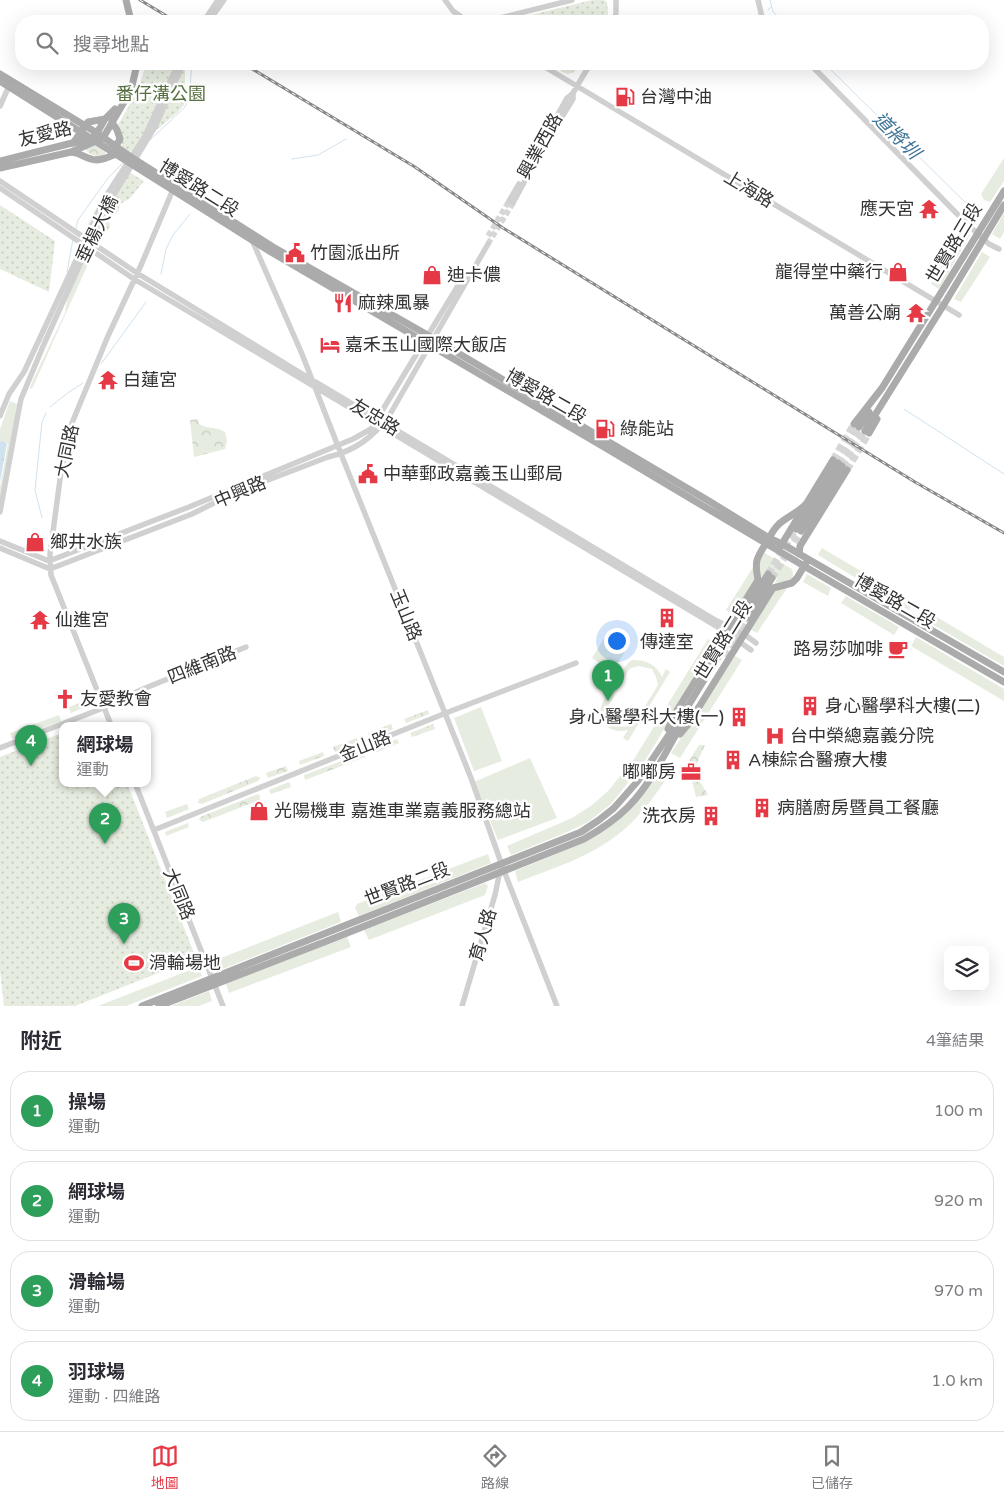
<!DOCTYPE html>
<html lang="zh-TW">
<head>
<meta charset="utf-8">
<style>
  :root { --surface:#fff; --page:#f7f7f7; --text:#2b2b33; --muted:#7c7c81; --line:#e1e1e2; --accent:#e63946 }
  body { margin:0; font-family:"Varela Round","Noto Sans TC",sans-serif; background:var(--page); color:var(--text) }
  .controls { position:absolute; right:15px; bottom:15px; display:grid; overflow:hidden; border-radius:10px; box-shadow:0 5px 20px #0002 }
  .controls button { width:45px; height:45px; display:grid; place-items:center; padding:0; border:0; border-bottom:1px solid var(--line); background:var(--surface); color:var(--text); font:25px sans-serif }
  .you { position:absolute; left:616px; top:640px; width:18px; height:18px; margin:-12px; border:4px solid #fff; border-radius:50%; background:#1a73e8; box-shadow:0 0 0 8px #1a73e833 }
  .badge { display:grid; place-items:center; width:32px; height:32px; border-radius:50%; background:var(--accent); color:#fff; font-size:16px; font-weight:700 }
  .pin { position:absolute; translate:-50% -41px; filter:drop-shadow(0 1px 2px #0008) }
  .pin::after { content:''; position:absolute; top:26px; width:18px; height:15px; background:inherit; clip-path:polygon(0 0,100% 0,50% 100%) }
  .popup { position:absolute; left:59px; top:722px; width:92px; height:65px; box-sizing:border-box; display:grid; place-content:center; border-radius:10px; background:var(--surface); filter:drop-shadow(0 1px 4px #0005); font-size:16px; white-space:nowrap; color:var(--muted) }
  .popup b { font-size:19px; color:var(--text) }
  .popup::after { content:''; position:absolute; left:50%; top:100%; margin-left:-10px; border:10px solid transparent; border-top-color:var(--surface) }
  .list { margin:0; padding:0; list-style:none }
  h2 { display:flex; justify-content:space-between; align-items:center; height:65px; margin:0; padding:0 20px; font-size:21px }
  h2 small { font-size:16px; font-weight:400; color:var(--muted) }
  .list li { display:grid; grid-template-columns:32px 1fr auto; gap:15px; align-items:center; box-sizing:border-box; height:80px; margin:0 10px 10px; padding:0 10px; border:1px solid var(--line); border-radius:20px }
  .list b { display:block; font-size:19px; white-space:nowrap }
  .list p { margin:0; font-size:16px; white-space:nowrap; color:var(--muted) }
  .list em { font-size:16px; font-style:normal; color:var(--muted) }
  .icon { flex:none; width:28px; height:28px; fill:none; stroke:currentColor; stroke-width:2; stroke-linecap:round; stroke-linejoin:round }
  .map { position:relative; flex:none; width:1004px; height:1006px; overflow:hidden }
  .search { position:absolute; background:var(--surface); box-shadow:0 5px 20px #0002; left:15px; right:15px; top:15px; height:55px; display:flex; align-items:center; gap:12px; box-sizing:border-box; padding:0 18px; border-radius:20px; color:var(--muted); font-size:19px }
  .sheet { height:425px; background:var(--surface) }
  nav { display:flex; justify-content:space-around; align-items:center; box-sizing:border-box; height:70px; border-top:1px solid var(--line); background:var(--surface); font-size:14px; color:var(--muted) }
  nav a { display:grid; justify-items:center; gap:2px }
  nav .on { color:var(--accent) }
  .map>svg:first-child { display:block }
  .grass { fill:#e6ecdf; fill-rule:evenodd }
  .forest { fill:url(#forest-crowns) }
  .park { fill:url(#park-dots) }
  .water { fill:url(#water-ripples) }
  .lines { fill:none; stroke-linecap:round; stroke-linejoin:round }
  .stream { stroke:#cfe2ee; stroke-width:1 }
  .minor-tunnel { stroke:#d6d6d6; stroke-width:5.5; stroke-dasharray:5.5 3; stroke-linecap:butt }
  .major-tunnel { stroke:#d6d6d6; stroke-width:7; stroke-dasharray:7 3.5; stroke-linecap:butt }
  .minor { stroke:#d0d0d0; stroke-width:5.5 }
  .major { stroke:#ababab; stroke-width:7 }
  .rail-casing { stroke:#888; stroke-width:3 }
  .rail { stroke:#fff; stroke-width:1; stroke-dasharray:4; stroke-linecap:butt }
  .labels { text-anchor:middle; stroke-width:5; stroke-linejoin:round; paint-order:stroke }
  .park-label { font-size:18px; fill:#56703f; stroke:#fff }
  .poi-label { font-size:18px; fill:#333; stroke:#fff; text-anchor:start }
  .street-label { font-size:18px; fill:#333; stroke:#fff }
  .water-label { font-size:19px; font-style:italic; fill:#3f7597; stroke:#fff }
</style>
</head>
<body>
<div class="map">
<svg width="1004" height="1006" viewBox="0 0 1004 1006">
  <defs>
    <pattern id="forest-crowns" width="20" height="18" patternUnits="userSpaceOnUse" patternTransform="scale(1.25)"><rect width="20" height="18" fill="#e6ecdf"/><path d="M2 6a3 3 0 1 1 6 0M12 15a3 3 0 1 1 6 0" fill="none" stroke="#c6cbc0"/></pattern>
    <pattern id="park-dots" width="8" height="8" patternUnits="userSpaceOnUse" patternTransform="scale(1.25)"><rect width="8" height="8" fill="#e6ecdf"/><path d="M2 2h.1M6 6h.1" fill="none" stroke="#c6cbc0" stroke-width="1.8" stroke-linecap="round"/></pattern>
    <pattern id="water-ripples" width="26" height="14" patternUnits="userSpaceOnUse" patternTransform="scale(1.25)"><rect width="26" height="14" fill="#cfe2ee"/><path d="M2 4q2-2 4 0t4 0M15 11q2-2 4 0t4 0" fill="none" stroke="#b2c2cd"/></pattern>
  </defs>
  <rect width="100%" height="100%" fill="#fff"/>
  <path class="grass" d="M1004 158V181L990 202 984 200 981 194Z
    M1004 213V232L1000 239 992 234Z
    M962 230 970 235 939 289 931 284Z
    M982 252 990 257 961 302 954 299Z
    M74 256 88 264 32 389 30 388 33 380 65 313Z
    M10 401 17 404 0 501V487L8 443 0 441V429Z
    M822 548 913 602 909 610 818 555Z
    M763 552 792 569 793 574 791 581 775 583 777 578 766 571 760 579 758 561Z
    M755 564 756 580 733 615 726 610Z
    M807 574 831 588 828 596 803 582Z
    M789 585 757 633 751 630 775 589Z
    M846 596 899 627 894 635 841 603Z
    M930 613 1004 657V666L925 620Z
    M605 637 626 650 613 671 592 658Z
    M916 637 1004 689V701L911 646Z
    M708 639 716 643 643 764 611 804 588 822 565 833 511 855 507 846 572 818 592 805 608 791 634 759Z
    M735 656 742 660 680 758 671 753Z
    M632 660C646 660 656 664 662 677L666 669 670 672 628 741 623 738 628 730C613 734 597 725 601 707 604 697 624 665 632 660ZM639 666 652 669 656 677 658 685 634 724C623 729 616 727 608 718L607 708 628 671 631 668Z
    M481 707 502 761 474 771 454 718Z
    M530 758 557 818 498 840 474 782Z
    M662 767 670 773C655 796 638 820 616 836 587 858 551 869 518 882L515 871 566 850 594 836 643 794Z
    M488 854 491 863 359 916 355 908 357 904Z
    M485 883 488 886 485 895 369 940 364 930Z
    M338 912 341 922 220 970 216 960Z
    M347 937 351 947 229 993 226 984Z
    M198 967 202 976 126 1006H98Z
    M209 991 212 1001 199 1006H171Z"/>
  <path class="forest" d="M97 145 106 153C99 159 91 156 85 149Z
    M198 419 199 424C209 430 216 426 225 432L227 441 225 449 194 457 190 420Z
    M92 698 94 703 71 713 69 707Z
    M428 710 429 714 406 723 404 719Z
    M59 715 61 721 12 739 10 733Z
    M391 724 393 729 370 738 368 733Z
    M433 724 435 729 412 737 410 733Z
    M357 738 359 744 335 752 333 747Z
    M397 739 399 743 375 753 373 749Z
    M699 745H705L696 765 689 761Z
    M323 752 324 756 300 765 299 761Z
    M363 753 365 757 305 780 304 775Z
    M286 766 288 771 268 778 266 773Z
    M256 776 260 778 258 781 202 804 198 803 199 799Z
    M699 780 708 795 696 797 692 781Z
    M289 782 291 787 271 794 269 790Z
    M258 794 260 796V800L203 822 199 820 200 817Z
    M187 804 189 809 167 818 165 812Z
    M188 823 189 827 166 836 165 832Z"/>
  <path class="park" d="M592 0H604L607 2 608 14 605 21H514L515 19Z
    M146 64H185V91L188 93 184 105 177 113 130 152 122 146V137L118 125C129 105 141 86 146 64Z
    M548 64H580L574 72 567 74Z
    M129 172 144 181 129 199 120 204C118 217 115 212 109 221L110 227 103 237 87 226 98 205Z
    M0 205 55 241 49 292 0 269Z
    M62 733V783H127L196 958 75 1006H4L0 970V757Z"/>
  <path class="water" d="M0 441 7 443 0 482Z"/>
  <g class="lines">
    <path class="stream" d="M770 0 773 12 783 21
      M768 10 771 7
      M825 64 969 206
      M149 141 185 107 189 98 192 64
      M292 159 318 155 346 139
      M202 197 209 192
      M76 228 78 220 108 178 123 163
      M67 272 73 239
      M161 274 166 249 173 235 190 214
      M101 364 146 302
      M50 407 69 392 83 383
      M904 409 1004 474
      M42 518 35 490 42 422 46 413"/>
    <path class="minor-tunnel" d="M488 236 509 201
      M488 244 513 203"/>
    <path class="major-tunnel" d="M833 460 854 424
      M838 463 859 427
      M842 466 865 431
      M847 470 869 433
      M768 574 796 529
      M772 578 801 531
      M724 648 742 616
      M724 656 746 618"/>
    <path class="minor" d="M445 0 453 11 467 21
      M758 0 762 17 767 21
      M204 21 218 0
      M209 21 224 0
      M488 21 572 0
      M614 21 616 13V0
      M540 64 959 315
      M810 64 967 224 989 244 999 249
      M0 106 9 86
      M544 139 567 98 573 93
      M0 181 137 273 299 372 717 621 744 634 756 643
      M0 188 134 279 726 632 751 650
      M509 201 519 184
      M513 203 542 149 573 99V93L590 64
      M252 240 302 354 343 459 471 778 504 871 557 1006
      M0 416 9 394 24 372 106 196 145 136 178 64
      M0 512 18 414 21 399 44 344 104 211 156 125 183 64
      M0 541 49 561 189 507 353 439 371 429 459 284
      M0 548 50 569 192 514 234 493 328 457C355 451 373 437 389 416L488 244
      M111 725 51 575 50 554 61 472 72 423 108 336 142 263 174 187
      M0 748 98 710 143 689 246 647
      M135 783 223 1006
      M154 830 451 711 576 663
      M462 1006 495 895 500 871"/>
    <path class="major" d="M126 0 131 21
      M0 74 97 133 134 159 273 247 424 333 709 501 769 538 782 544 1004 672
      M0 81 271 252 604 447 804 566 1004 682
      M112 122 117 130 120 139 116 146
      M73 143 88 122 105 119
      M71 152C81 153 83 157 91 159 99 162 108 157 116 154
      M0 161 92 138 97 133 105 119 115 109
      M0 168 71 152 103 138 127 97 132 86 137 64
      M854 424 882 388 1004 191
      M859 427 869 412
      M865 431 943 306 1004 205
      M869 433 877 419
      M796 529 838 463
      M801 531 842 466
      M780 547 833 460
      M799 554 800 546 847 470
      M742 616 768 574
      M746 618 772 578
      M668 729 676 712 758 580C754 559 757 558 768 540 771 534 774 529 779 524 787 517 797 513 805 505
      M680 734 689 723 773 588 792 583 797 578 806 563
      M142 1006 581 832 599 820 614 808 637 782 685 711 720 654
      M159 1006 327 941 584 839C600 830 615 820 628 807 653 782 668 746 687 716"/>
    <defs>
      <path id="rail" d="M140 0 175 21
        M244 64 415 167 503 228 915 482 1004 533"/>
    </defs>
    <use href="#rail" class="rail-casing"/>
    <use href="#rail" class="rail"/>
  </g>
  <defs>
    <symbol id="fuel-bare" viewBox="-9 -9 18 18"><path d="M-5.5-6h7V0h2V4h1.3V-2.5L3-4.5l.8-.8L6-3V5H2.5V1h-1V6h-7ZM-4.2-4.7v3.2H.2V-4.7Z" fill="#e63946" stroke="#fff" stroke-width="2.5" paint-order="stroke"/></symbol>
    <symbol id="temple-bare" viewBox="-9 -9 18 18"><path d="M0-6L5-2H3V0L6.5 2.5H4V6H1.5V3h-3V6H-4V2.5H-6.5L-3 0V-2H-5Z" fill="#e63946" stroke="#fff" stroke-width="2.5" paint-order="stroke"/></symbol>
    <symbol id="civic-bare" viewBox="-9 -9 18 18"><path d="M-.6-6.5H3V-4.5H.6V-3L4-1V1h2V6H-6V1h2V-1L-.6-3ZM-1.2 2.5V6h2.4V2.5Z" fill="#e63946" stroke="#fff" stroke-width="2.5" paint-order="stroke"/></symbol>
    <symbol id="shop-bare" viewBox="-9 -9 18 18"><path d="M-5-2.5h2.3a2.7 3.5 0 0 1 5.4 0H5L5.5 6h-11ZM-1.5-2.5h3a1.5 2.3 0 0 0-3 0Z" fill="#e63946" stroke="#fff" stroke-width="2.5" paint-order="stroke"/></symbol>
    <symbol id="restaurant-bare" viewBox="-9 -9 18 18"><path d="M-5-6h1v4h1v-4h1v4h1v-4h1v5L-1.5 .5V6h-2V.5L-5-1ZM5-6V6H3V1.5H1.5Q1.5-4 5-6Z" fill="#e63946" stroke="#fff" stroke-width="2.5" paint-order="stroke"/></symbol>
    <symbol id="hotel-bare" viewBox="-9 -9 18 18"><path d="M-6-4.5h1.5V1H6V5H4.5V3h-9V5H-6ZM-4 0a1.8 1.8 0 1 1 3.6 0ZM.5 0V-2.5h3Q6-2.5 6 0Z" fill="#e63946" stroke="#fff" stroke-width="2.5" paint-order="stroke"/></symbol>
    <symbol id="building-bare" viewBox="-9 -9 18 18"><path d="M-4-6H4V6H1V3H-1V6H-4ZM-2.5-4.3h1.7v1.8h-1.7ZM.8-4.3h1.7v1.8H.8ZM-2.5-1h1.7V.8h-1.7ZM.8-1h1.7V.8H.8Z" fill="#e63946" stroke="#fff" stroke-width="2.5" paint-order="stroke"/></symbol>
    <symbol id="cafe-bare" viewBox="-9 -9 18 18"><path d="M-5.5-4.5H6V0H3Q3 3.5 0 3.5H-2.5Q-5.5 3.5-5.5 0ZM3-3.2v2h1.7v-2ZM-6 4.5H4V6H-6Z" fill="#e63946" stroke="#fff" stroke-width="2.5" paint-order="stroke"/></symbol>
    <symbol id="church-bare" viewBox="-9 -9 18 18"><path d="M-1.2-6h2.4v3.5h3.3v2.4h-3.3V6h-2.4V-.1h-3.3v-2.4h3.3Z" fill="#e63946" stroke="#fff" stroke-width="2.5" paint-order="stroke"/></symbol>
    <symbol id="hospital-bare" viewBox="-9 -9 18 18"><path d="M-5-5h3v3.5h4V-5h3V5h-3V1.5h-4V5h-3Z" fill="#e63946" stroke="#fff" stroke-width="2.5" paint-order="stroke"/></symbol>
    <symbol id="office-bare" viewBox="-9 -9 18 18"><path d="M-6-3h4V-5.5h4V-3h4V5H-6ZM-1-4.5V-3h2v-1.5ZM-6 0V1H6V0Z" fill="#e63946" stroke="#fff" stroke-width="2.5" paint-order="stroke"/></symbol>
    <symbol id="stadium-bare" viewBox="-9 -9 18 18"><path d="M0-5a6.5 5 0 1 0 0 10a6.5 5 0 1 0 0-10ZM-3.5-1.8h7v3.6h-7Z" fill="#e63946" stroke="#fff" stroke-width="2.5" paint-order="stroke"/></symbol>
  </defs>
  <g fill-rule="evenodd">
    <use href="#fuel-bare" x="611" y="83" width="28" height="28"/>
    <use href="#temple-bare" x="915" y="195" width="28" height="28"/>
    <use href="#civic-bare" x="281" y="239" width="28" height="28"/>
    <use href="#shop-bare" x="884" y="258" width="28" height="28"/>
    <use href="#shop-bare" x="418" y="261" width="28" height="28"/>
    <use href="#restaurant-bare" x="329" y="289" width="28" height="28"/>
    <use href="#temple-bare" x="902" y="299" width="28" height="28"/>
    <use href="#hotel-bare" x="316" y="331" width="28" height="28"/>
    <use href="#temple-bare" x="94" y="366" width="28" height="28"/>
    <use href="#fuel-bare" x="591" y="415" width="28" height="28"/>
    <use href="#civic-bare" x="354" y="460" width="28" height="28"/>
    <use href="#shop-bare" x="21" y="528" width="28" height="28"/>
    <use href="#building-bare" x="653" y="604" width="28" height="28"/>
    <use href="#temple-bare" x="26" y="606" width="28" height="28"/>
    <use href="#cafe-bare" x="884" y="635" width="28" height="28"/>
    <use href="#church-bare" x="51" y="685" width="28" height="28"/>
    <use href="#building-bare" x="796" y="692" width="28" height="28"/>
    <use href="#building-bare" x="725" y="703" width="28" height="28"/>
    <use href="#hospital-bare" x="761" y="722" width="28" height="28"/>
    <use href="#building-bare" x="719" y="746" width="28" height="28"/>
    <use href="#office-bare" x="677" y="758" width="28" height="28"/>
    <use href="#building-bare" x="748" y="794" width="28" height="28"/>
    <use href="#shop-bare" x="245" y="797" width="28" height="28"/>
    <use href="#building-bare" x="697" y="802" width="28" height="28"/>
    <use href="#stadium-bare" x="120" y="949" width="28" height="28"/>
  </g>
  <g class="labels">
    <g class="park-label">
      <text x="161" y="100">番仔溝公園</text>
    </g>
    <g class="poi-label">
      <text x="640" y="103">台灣中油</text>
      <text x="914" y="215" text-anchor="end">應天宮</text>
      <text x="310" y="259">竹園派出所</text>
      <text x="883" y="278" text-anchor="end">龍得堂中藥行</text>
      <text x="447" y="281">迪卡儂</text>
      <text x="358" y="309">麻辣風暴</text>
      <text x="901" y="319" text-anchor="end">萬善公廟</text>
      <text x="345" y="351">嘉禾玉山國際大飯店</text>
      <text x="123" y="386">白蓮宮</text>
      <text x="620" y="435">綠能站</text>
      <text x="383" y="480">中華郵政嘉義玉山郵局</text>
      <text x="50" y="548">鄉井水族</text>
      <text x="55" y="626">仙進宮</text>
      <text x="667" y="648" text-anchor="middle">傳達室</text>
      <text x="883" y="655" text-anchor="end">路易莎咖啡</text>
      <text x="80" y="705">友愛教會</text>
      <text x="825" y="712">身心醫學科大樓(二)</text>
      <text x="724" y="723" text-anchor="end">身心醫學科大樓(一)</text>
      <text x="790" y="742">台中榮總嘉義分院</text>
      <text x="748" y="766">A棟綜合醫療大樓</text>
      <text x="676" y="778" text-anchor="end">嘟嘟房</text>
      <text x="777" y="814">病膳廚房暨員工餐廳</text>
      <text x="274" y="817">光陽機車 嘉進車業嘉義服務總站</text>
      <text x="696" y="822" text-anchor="end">洗衣房</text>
      <text x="149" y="969">滑輪場地</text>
    </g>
    <g class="street-label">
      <text transform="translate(45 134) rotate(-14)" y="6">友愛路</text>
      <text transform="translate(540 146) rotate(-61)" y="6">興業西路</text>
      <text transform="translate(199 188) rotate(32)" y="6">博愛路二段</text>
      <text transform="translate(749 189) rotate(31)" y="6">上海路</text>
      <text transform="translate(97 229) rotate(-64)" y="6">垂楊大橋</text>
      <text transform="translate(954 243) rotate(-59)" y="6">世賢路三段</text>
      <text transform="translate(546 396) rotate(30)" y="6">博愛路二段</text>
      <text transform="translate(375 417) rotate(31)" y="6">友忠路</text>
      <text transform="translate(67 451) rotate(-78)" y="6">大同路</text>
      <text transform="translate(240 492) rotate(-23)" y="6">中興路</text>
      <text transform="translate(895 601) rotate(30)" y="6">博愛路二段</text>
      <text transform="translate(406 615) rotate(68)" y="6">玉山路</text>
      <text transform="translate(723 640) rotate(-58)" y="6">世賢路二段</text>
      <text transform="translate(202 665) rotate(-22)" y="6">四維南路</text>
      <text transform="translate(365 746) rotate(-22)" y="6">金山路</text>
      <text transform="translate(407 884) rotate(-21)" y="6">世賢路二段</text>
      <text transform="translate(179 894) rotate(68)" y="6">大同路</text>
      <text transform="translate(483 935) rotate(-74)" y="6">育人路</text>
    </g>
    <g class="water-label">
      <text transform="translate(897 135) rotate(45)" y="7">道將圳</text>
    </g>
  </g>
</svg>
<div class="controls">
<button><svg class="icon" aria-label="layers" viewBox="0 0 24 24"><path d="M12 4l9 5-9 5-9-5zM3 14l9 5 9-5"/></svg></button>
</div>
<div class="you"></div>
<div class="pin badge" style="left:608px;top:701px;background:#2e9e5b">1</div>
<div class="pin badge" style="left:105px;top:844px;background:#2e9e5b">2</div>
<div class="popup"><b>網球場</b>運動</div>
<div class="pin badge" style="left:124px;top:944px;background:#2e9e5b">3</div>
<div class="pin badge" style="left:31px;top:766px;background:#2e9e5b">4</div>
<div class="search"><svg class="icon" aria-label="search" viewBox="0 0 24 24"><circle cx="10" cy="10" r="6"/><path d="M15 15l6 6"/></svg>搜尋地點</div>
</div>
<section class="sheet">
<h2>附近<small>4筆結果</small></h2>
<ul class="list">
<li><span class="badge" style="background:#2e9e5b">1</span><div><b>操場</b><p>運動</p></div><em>100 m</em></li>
<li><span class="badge" style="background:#2e9e5b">2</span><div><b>網球場</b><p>運動</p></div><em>920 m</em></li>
<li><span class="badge" style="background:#2e9e5b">3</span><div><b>滑輪場</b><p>運動</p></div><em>970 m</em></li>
<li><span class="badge" style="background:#2e9e5b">4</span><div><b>羽球場</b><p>運動 · 四維路</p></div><em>1.0 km</em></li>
</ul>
</section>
<nav>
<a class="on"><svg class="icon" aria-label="map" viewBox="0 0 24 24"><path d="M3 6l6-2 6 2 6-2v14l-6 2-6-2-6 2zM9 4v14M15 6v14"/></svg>地圖</a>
<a><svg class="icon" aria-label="directions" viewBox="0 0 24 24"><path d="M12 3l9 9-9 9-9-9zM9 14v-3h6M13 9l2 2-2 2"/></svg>路線</a>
<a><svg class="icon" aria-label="saved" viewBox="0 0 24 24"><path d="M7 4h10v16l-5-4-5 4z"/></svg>已儲存</a>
</nav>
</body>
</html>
